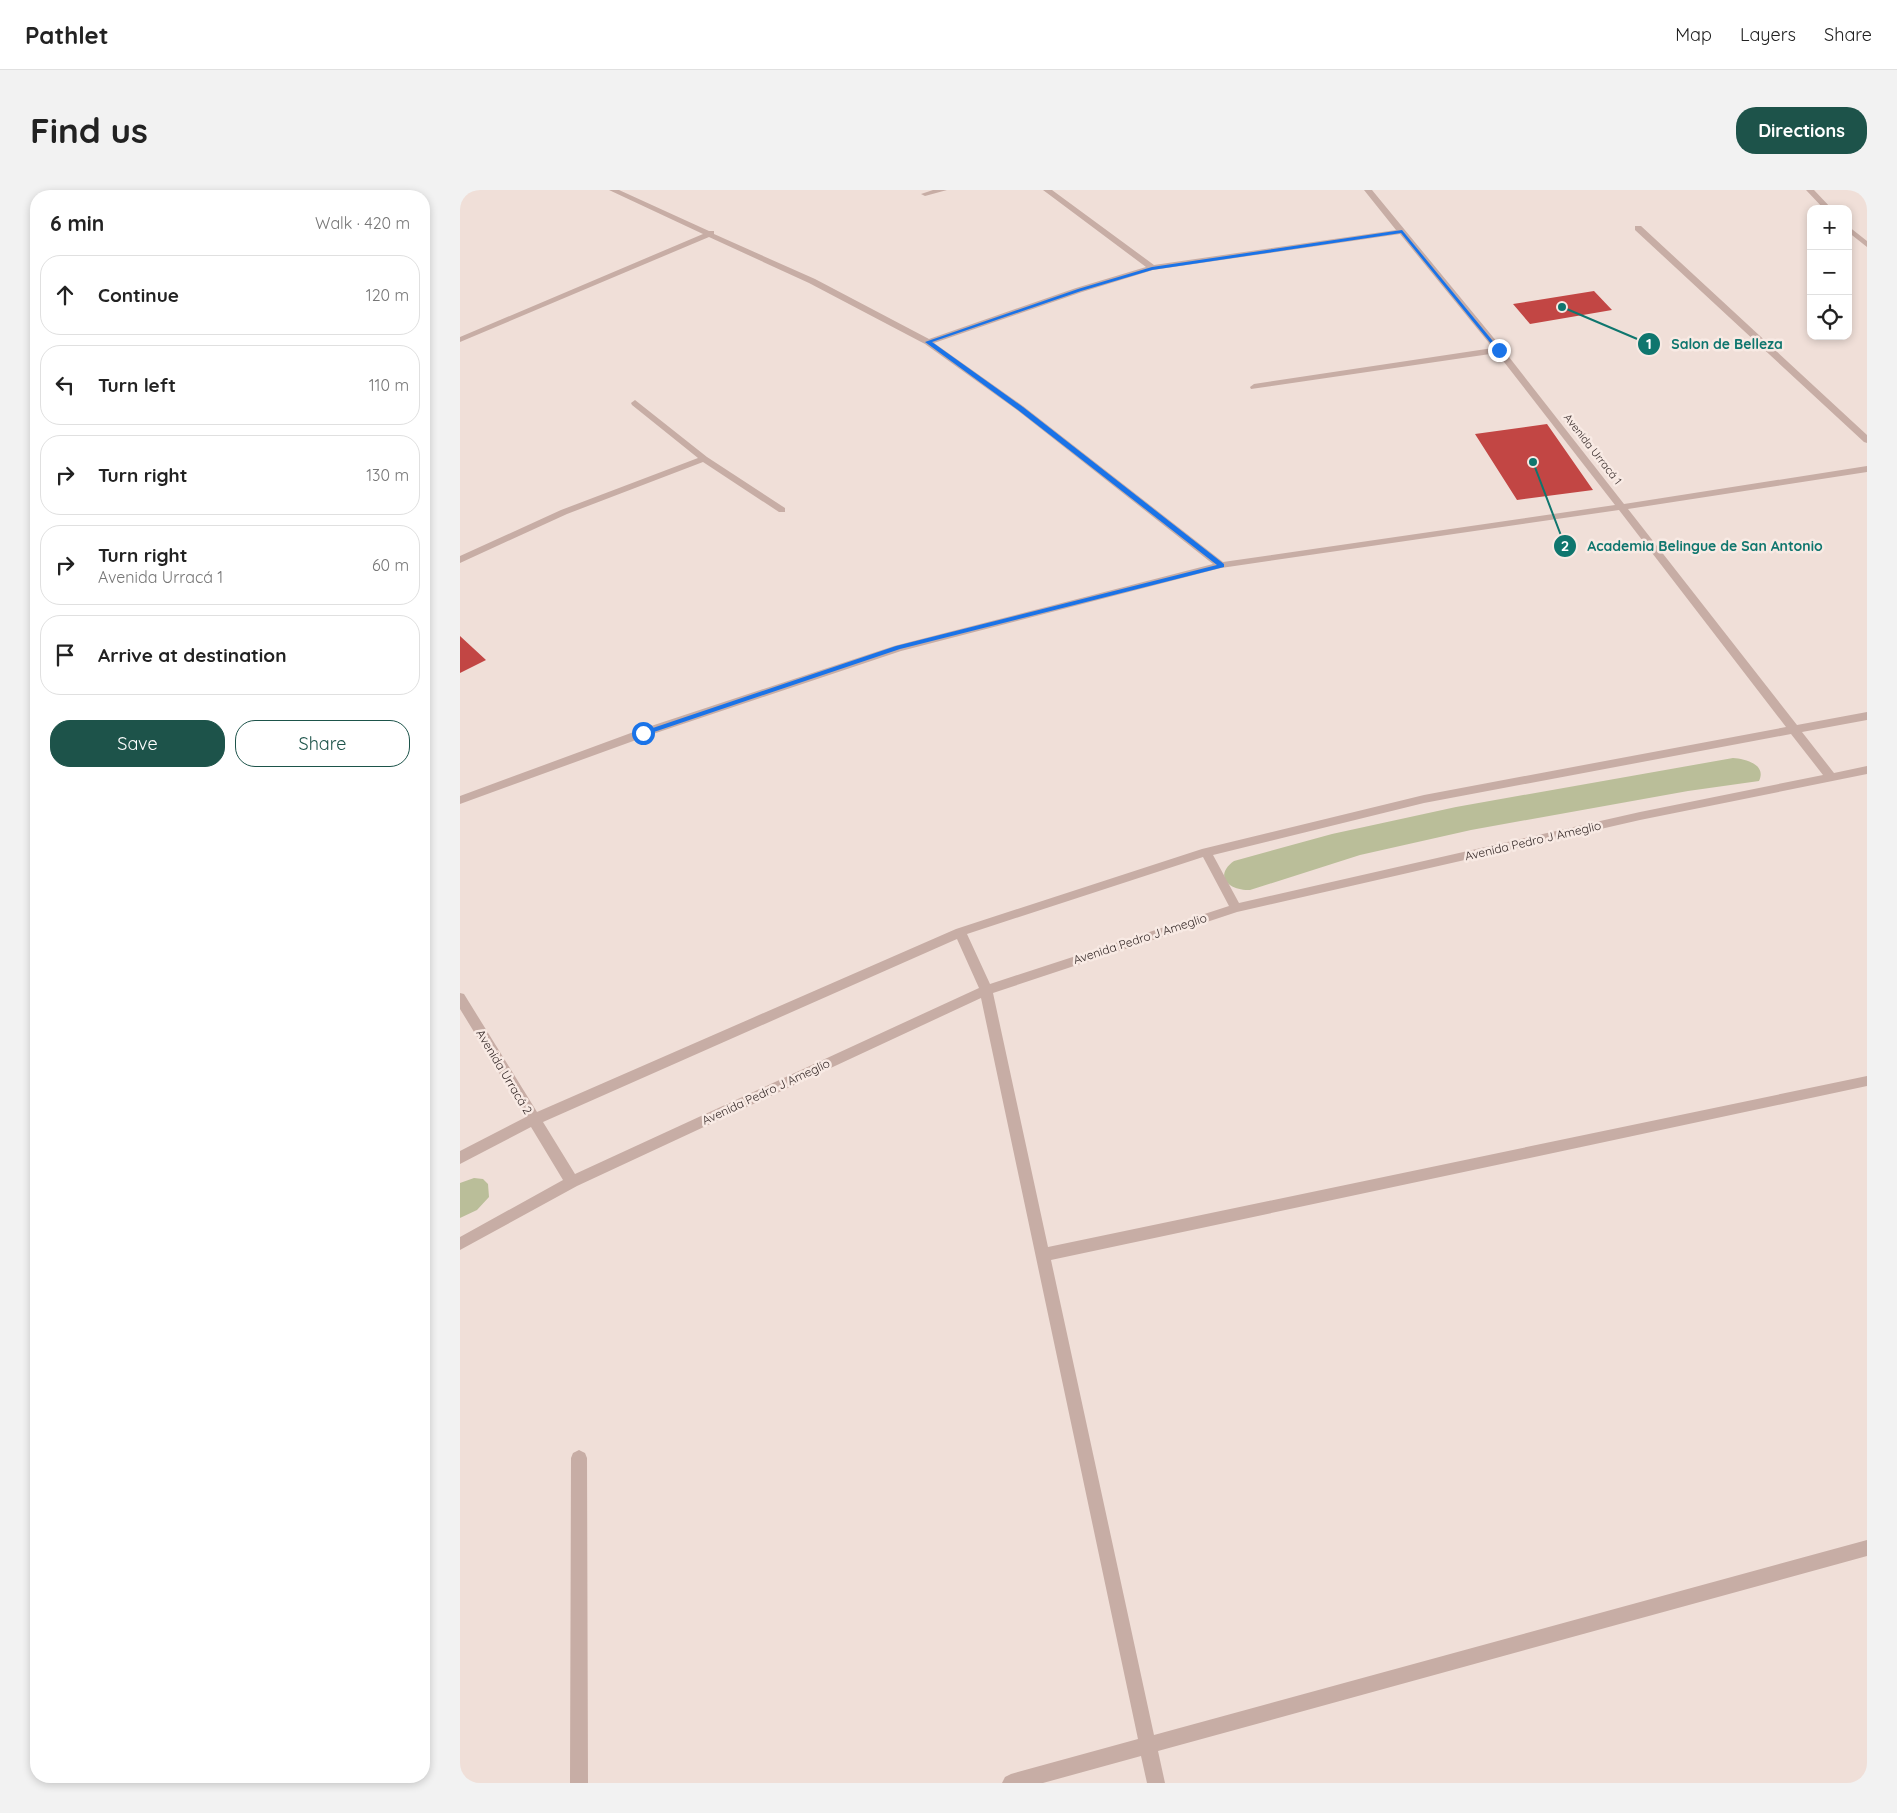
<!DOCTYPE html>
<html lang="en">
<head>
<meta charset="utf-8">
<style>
  :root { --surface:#fff; --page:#f2f2f2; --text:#222; --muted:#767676; --line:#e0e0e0; --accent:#1d534a }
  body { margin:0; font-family:Quicksand,sans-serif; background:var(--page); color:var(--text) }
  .controls { position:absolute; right:15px; top:15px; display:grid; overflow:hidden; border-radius:10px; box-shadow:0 2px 8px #0003 }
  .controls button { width:45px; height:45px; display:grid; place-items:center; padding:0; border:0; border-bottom:1px solid var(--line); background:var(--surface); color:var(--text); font:25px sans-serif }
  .stop { position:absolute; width:15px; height:15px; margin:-11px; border:4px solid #1a73e8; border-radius:50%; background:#fff }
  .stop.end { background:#1a73e8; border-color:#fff; box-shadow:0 1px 5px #0008 }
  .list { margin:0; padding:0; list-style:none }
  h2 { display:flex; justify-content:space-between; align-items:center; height:65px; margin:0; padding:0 20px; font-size:21px }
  h2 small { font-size:16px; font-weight:400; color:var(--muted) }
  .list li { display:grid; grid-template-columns:32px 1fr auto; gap:15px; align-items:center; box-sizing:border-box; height:80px; margin:0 10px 10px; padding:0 10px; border:1px solid var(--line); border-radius:20px }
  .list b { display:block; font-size:19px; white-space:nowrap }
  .list p { margin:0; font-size:16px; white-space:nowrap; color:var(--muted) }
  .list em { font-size:16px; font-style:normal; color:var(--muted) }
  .actions { display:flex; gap:10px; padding:15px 20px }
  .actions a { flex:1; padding:11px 0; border:1px solid var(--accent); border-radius:20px; text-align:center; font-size:18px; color:var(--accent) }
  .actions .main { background:var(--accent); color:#fff }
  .icon { flex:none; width:28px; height:28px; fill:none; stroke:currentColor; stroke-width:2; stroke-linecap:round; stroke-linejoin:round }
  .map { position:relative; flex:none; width:1407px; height:1593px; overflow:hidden; border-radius:20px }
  header { display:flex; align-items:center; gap:30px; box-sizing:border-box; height:70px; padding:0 25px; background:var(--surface); border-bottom:1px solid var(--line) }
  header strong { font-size:24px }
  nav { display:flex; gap:28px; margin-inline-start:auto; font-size:18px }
  .intro { display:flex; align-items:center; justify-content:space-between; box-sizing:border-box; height:120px; padding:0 30px }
  h1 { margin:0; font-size:35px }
  .button { padding:12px 22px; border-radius:20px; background:var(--accent); color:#fff; font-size:18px; font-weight:700 }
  main { display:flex; gap:30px; padding:0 30px }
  aside { flex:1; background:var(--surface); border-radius:20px; box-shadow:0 2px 8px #0003 }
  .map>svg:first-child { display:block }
  .green { fill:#babe99 }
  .building { fill:#c24644 }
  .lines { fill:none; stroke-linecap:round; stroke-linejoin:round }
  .minor { fill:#c7ada5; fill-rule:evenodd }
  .route { fill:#1a73e8 }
  .labels { text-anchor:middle; stroke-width:5; stroke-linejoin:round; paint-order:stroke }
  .far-street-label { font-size:11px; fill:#332726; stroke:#f8eae4 }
  .street-label { font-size:12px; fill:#332726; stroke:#f8eae4 }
  .leader { fill:none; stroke:#0f766e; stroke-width:2 }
  .callout-dot { fill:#0f766e; stroke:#f8eae4; stroke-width:2 }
  .mark-label { font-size:15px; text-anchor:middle; font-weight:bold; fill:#fff }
  .callout-label { font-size:14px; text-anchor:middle; font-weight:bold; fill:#0f766e; stroke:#f8eae4; stroke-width:5; stroke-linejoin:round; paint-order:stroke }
</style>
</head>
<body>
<header>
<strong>Pathlet</strong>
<nav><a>Map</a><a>Layers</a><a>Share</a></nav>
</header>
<div class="intro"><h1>Find us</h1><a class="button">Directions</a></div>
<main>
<aside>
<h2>6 min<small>Walk · 420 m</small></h2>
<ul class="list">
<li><svg class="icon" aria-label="ahead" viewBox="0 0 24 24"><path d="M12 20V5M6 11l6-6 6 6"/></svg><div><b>Continue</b></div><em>120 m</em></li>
<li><svg class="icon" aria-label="left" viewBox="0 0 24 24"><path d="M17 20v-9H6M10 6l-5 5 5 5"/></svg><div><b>Turn left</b></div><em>110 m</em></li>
<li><svg class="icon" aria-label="right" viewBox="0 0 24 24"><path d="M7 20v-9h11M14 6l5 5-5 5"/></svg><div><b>Turn right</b></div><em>130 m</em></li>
<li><svg class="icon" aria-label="right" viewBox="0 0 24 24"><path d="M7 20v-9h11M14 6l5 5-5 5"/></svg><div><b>Turn right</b><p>Avenida Urracá 1</p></div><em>60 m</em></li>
<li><svg class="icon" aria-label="arrive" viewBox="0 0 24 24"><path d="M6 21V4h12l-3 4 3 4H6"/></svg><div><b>Arrive at destination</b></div></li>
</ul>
<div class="actions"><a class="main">Save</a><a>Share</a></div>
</aside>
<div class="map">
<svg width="1407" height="1593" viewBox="0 0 1407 1593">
  <rect width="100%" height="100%" fill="#f0dfd8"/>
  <path class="green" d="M1273 568C1285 569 1307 574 1299 591L1228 601 1011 640 900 665 790 700C769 701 753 686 774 671L872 644 996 617Z
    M14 988 23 989 28 994 29 1007 17 1020 0 1028V993Z"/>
  <path class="building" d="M1134 101 1152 120 1070 134 1053 114Z
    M1087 234 1133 300 1057 310 1015 244Z
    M0 446 26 470 0 483Z"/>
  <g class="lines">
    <path class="minor" d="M149 0H159L249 41H254V44L355 89 469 149 616 98 686 77 583 0H592L694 75 936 40 904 0H912L1042 158 1164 314 1407 276V282L1168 319 1337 535 1407 522V530L1342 542 1374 583 1407 576V584L1180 630 777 722 533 803 588 1057 1407 886V896L591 1070 694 1545 1407 1350V1366L698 1561 705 1593H687L681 1566 583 1593H542L545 1587 551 1584 678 1549 521 808 117 996 0 1060V1047L103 990 71 937 0 974V961L66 927 0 819V803L4 804 77 922 496 739 742 659 964 605 1326 537 1159 320 761 378 441 461 187 546 0 614V606L179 540 434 456 753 374 557 220 465 154 349 93 249 47 0 152V147L243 44ZM940 44 1033 158 794 194 790 197 791 199 1037 163 1155 315 763 372 563 216 474 153 622 102 693 80ZM1331 544 1363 585 1180 622 779 713 753 665 964 613ZM743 667 769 716 530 794 507 744ZM497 749 519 798 115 984 83 932Z
      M473 0H487L465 6 461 4Z
      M1346 0H1354L1372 19H1364Z
      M1175 36H1181L1407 245V253L1404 252 1175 40Z
      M1388 36 1407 51V57L1388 42Z
      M175 210 247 267 325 318V322H319L243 272 107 324 0 373V366L101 320 238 268 172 215 171 213Z
      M119 1260 125 1263 127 1268 128 1593H110L111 1268 113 1263Z"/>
  </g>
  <path class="route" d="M942 40 1041 161H1037L941 43 692 80 621 101 472 152 563 217 764 374V377L440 459 185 545H181V542L436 456 757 375 558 220 465 152 618 99 692 77Z"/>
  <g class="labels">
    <g class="far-street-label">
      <text transform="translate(1133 259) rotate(52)" y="4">Avenida Urracá 1</text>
    </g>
    <g class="street-label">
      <text transform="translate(1073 651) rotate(-13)" y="4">Avenida Pedro J Ameglio</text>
      <text transform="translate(680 749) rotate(-18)" y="4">Avenida Pedro J Ameglio</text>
      <text transform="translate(44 882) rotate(59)" y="4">Avenida Urracá 2</text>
      <text transform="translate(306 902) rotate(-25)" y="4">Avenida Pedro J Ameglio</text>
    </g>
  </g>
  <path class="leader" d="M1102 117L1189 154M1073 272L1105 356"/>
  <g class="callout-dot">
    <circle cx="1102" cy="117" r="5"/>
    <circle cx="1073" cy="272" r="5"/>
    <circle cx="1189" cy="154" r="12"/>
    <circle cx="1105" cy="356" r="12"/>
  </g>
  <g class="mark-label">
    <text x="1189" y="159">1</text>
    <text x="1105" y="361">2</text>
  </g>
  <g class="callout-label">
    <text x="1267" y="159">Salon de Belleza</text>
    <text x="1245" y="361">Academia Belingue de San Antonio</text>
  </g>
</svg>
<div class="controls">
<button>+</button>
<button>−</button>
<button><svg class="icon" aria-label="locate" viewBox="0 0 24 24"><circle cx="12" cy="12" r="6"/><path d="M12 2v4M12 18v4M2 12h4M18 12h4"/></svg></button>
</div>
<div class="stop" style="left:183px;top:543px"></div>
<div class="stop end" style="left:1039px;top:160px"></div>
</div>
</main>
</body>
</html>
